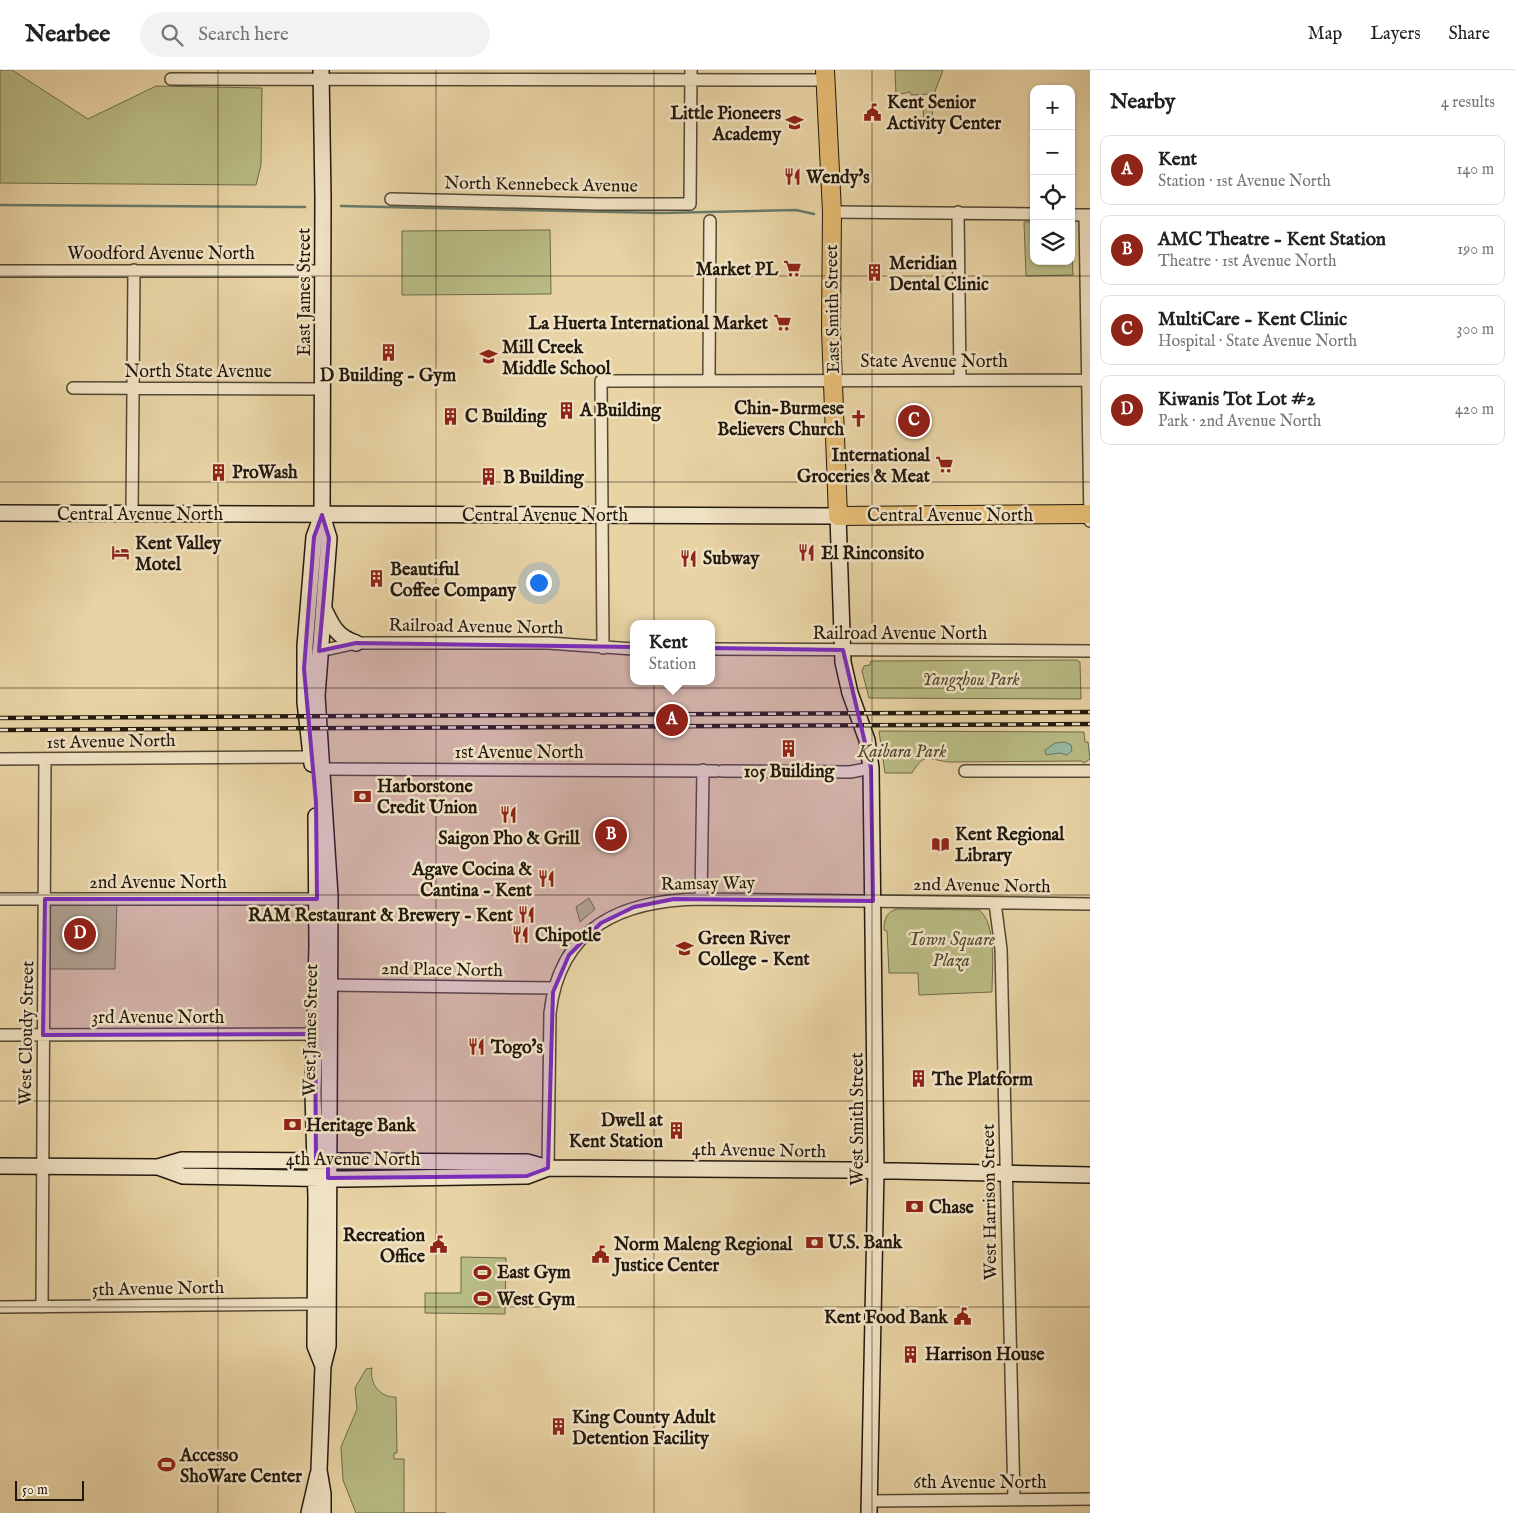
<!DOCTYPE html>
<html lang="en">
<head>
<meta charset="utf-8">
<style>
  :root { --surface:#fff; --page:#f2f2f2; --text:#222; --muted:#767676; --line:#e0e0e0; --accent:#8f2418 }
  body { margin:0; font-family:"IM FELL English",serif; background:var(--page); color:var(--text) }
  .controls { position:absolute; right:15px; top:15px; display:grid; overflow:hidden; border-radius:10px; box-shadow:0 1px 4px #0004 }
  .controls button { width:45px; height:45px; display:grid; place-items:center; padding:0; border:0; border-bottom:1px solid var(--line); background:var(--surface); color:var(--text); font:25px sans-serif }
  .scale { position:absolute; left:15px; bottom:12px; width:69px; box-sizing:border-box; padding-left:5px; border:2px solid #22190e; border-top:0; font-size:14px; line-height:18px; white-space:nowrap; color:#22190e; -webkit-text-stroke:4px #f0e2c4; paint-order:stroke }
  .you { position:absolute; left:538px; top:512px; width:18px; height:18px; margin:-12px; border:4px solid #fff; border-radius:50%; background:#1a73e8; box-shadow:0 0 0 8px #1a73e833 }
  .badge { display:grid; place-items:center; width:32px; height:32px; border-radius:50%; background:var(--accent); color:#fff; font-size:16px; font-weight:700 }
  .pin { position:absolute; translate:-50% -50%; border:2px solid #fff; box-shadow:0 1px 5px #0006 }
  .popup { position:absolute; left:630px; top:550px; width:85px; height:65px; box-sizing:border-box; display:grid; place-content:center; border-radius:10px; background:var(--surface); filter:drop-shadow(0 1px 4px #0005); font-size:16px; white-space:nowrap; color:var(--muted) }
  .popup b { font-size:19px; color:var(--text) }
  .popup::after { content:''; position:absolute; left:50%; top:100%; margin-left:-10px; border:10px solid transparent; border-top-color:var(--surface) }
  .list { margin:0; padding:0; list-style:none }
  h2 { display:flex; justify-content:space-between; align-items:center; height:65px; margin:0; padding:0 20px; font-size:21px }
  h2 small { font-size:16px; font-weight:400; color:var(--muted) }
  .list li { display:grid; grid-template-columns:32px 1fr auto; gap:15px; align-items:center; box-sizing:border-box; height:70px; margin:0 10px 10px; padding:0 10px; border:1px solid var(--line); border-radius:10px }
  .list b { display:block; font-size:19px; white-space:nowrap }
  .list p { margin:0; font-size:16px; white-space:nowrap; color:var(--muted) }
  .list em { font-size:16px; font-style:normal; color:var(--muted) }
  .icon { flex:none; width:28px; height:28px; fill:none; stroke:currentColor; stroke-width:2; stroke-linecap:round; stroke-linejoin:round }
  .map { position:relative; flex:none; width:1090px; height:1443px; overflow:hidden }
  header { display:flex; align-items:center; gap:30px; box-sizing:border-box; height:70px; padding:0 25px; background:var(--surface); border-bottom:1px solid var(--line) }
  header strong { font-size:24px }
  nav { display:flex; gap:28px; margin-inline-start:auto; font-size:18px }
  .search { width:350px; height:45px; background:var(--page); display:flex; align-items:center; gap:12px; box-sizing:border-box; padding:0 18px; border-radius:28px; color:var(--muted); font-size:19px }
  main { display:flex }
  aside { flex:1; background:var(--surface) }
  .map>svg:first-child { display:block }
  .green { fill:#b9bb84; stroke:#6e6a49 }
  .water { fill:#98b9a2; stroke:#697967 }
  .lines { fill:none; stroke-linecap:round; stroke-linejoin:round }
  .stream { stroke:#697967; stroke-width:2.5 }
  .street-casing { stroke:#544834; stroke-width:14 }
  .secondary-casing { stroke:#22190e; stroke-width:18 }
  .primary-casing { stroke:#22190e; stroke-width:20 }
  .street { stroke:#f0e2c4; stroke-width:11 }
  .secondary { stroke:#f0e2c4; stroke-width:15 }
  .primary { stroke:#e4ba72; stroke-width:18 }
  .rail-casing { stroke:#22190e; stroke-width:4.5 }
  .rail { stroke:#f0e2c4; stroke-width:2.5; stroke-dasharray:8; stroke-linecap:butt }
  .marked { fill:#7b2cbf; fill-opacity:0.2; stroke:#7b2cbf; stroke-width:4; stroke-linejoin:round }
  .grid { fill:none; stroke:#22190e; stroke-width:1; stroke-opacity:0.55 }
  .labels { text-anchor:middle; stroke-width:5; stroke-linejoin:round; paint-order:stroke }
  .poi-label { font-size:18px; font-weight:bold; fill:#22190e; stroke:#f0e2c4; text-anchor:start }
  .street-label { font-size:18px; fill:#22190e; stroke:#f0e2c4 }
  .park-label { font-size:18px; font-style:italic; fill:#4f4a31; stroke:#f0e2c4 }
</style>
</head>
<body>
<header>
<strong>Nearbee</strong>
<div class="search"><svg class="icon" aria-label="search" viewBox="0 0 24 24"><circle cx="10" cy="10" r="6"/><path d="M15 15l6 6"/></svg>Search here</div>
<nav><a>Map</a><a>Layers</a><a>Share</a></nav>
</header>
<main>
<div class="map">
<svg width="1090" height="1443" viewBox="0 0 1090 1443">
  <rect width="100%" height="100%" fill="#e8d3a4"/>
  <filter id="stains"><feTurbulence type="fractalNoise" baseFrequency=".004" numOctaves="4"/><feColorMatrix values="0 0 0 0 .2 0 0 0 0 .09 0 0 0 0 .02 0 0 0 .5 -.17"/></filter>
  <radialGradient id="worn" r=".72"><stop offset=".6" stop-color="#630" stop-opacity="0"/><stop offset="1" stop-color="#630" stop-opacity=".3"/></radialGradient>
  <path class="green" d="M0 0H12L88 49 156 16 262 18 261 95 256 115 0 113Z
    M895 0H943L934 24 911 25 910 22 896 25Z
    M923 36H932L933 59H924Z
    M1024 152H1034V191H1071V156L1073 205 1026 206Z
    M550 160 551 224 402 225V161Z
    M1076 590 1080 592 1081 629 869 628 862 601 864 596 870 595 871 591Z
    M879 661 1084 662 1085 672H1088L1090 689 1084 693 1081 691 949 692C929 690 925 681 912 703H885Z
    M589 828 595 839 580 852 576 837Z
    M45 829H117L115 899H44Z
    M897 839 979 840C997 853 992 901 992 922L919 925 918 903H889L887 861 884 860C884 850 886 842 897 839Z
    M461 1187 506 1188 505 1244 425 1243V1223H461Z
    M372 1298C369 1313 380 1328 396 1327L397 1383H394V1389H404V1443H446H356L343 1410 341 1377 357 1339 355 1318 366 1299Z"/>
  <path class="water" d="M1055 673 1065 672 1071 675 1072 681 1067 685 1060 683 1046 685 1045 680Z"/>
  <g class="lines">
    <path class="stream" d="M0 135 305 137
      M341 136 662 143 796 140 814 144"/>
    <defs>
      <path id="street" d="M171 9 826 10
        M391 129 598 134H690L691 0
        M832 142 1034 144
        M958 142 960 309
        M1071 145H1090
        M1085 145 1090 451
        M0 201H322
        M709 310 710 151
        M73 318 322 319
        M132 444 134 200
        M320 578 329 579 356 573H548L633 579
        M603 578 601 311 1090 310
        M711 579 1090 581
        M0 689 312 687
        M323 699 716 701
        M722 701 850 702 871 698
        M965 701H1090
        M0 829H317
        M701 829 703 700
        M995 833 1001 879 1014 1429
        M330 915 554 918
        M0 965 315 964
        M548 1098 550 943C560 856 623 830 701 829L1090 834
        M0 1237 315 1234
        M42 1237 45 689
        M870 1431 1090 1429"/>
      <path id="secondary" d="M321 0 323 127 322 445 329 468 317 626 330 826 328 1276 323 1296 319 1400 323 1424V1443
        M0 443 838 446 843 592 850 623 867 670 871 698 876 1101 869 1443
        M324 539C332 556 337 567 356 573
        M312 694 305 632V576L314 467 322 445
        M316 746 317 876 313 1023 316 1128 315 1276 323 1296
        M0 1096 158 1097 182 1090 527 1092 548 1098 846 1100 1090 1105
        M158 1097 183 1106 345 1109 527 1106 548 1098
        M309 1443 318 1404"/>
      <path id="primary" d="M825 0 832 142 831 260 838 446 1090 444"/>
    </defs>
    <use href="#street" class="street-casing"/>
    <use href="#secondary" class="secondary-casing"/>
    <use href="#primary" class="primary-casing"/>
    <use href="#street" class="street"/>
    <use href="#secondary" class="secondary"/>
    <use href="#primary" class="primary"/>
    <defs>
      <path id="rail" d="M0 648 1090 642
        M0 660 1090 654"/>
    </defs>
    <use href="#rail" class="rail-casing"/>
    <use href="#rail" class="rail"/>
  </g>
  <path class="marked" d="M322 445 329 468 319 581 356 573 843 580 871 698 873 831 674 829 634 837 601 853 569 885 553 922 548 1098 527 1106 328 1108V1092L316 1091 315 964 43 965 45 829H317L316 732 304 599 314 467Z"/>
  <path class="grid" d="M218 0V1443M436 0V1443M654 0V1443M872 0V1443M0 206H1090M0 412H1090M0 618H1090M0 825H1090M0 1031H1090M0 1237H1090"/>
  <defs>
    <symbol id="civic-bare" viewBox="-9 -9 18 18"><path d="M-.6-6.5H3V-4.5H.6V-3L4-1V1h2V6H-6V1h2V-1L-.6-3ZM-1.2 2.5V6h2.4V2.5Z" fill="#8f2418" stroke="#f0e2c4" stroke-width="2.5" paint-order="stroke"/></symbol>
    <symbol id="school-bare" viewBox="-9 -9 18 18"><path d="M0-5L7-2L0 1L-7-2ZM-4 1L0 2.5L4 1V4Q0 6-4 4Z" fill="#8f2418" stroke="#f0e2c4" stroke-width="2.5" paint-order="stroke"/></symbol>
    <symbol id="restaurant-bare" viewBox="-9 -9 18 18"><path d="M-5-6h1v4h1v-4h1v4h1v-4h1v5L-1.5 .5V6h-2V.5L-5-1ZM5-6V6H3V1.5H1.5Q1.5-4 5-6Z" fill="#8f2418" stroke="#f0e2c4" stroke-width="2.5" paint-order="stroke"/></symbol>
    <symbol id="supermarket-bare" viewBox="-9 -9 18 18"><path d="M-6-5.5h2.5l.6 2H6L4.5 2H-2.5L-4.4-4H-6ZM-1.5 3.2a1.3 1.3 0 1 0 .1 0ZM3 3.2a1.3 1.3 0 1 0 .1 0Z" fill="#8f2418" stroke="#f0e2c4" stroke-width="2.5" paint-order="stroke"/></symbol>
    <symbol id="building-bare" viewBox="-9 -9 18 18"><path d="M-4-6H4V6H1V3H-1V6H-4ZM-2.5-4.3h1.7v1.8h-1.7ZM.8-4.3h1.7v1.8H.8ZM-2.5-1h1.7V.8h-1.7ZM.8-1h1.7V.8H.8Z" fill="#8f2418" stroke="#f0e2c4" stroke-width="2.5" paint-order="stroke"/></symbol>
    <symbol id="church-bare" viewBox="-9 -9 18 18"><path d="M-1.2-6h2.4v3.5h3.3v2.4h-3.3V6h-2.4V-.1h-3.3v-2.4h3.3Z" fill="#8f2418" stroke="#f0e2c4" stroke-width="2.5" paint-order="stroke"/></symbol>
    <symbol id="hotel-bare" viewBox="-9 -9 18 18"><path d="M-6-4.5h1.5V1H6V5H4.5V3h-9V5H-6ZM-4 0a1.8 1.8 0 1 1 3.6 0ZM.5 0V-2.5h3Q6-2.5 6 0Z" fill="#8f2418" stroke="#f0e2c4" stroke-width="2.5" paint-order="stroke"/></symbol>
    <symbol id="bank-bare" viewBox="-9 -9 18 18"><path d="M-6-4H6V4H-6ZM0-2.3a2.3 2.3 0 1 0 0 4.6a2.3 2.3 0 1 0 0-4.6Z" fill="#8f2418" stroke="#f0e2c4" stroke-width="2.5" paint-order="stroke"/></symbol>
    <symbol id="library-bare" viewBox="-9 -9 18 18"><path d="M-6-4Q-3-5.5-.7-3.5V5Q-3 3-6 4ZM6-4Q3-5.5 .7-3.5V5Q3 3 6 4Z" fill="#8f2418" stroke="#f0e2c4" stroke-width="2.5" paint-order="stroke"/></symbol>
    <symbol id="university-bare" viewBox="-9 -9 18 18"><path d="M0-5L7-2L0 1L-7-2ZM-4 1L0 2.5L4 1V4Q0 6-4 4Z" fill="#8f2418" stroke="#f0e2c4" stroke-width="2.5" paint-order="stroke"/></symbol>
    <symbol id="stadium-bare" viewBox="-9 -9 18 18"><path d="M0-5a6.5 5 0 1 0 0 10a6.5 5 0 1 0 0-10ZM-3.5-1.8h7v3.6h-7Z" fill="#8f2418" stroke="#f0e2c4" stroke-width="2.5" paint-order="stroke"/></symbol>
  </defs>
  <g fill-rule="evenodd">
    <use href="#civic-bare" x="860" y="30" width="25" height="25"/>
    <use href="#school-bare" x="782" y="40" width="25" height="25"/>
    <use href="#restaurant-bare" x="780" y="94" width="25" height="25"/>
    <use href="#supermarket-bare" x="780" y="186" width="25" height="25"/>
    <use href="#building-bare" x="862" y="190" width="25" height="25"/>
    <use href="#supermarket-bare" x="770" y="240" width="25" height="25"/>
    <use href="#building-bare" x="376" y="270" width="25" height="25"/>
    <use href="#school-bare" x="476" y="274" width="25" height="25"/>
    <use href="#building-bare" x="554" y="328" width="25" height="25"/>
    <use href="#building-bare" x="438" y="334" width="25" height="25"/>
    <use href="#church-bare" x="846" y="336" width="25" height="25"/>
    <use href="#supermarket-bare" x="932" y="382" width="25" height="25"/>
    <use href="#building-bare" x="206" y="390" width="25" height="25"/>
    <use href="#building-bare" x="476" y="394" width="25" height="25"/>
    <use href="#hotel-bare" x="108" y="470" width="25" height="25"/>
    <use href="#restaurant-bare" x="794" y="470" width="25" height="25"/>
    <use href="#restaurant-bare" x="676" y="476" width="25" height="25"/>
    <use href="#building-bare" x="364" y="496" width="25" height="25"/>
    <use href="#building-bare" x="776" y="666" width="25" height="25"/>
    <use href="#bank-bare" x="350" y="714" width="25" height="25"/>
    <use href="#restaurant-bare" x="496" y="732" width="25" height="25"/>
    <use href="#library-bare" x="928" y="762" width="25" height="25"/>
    <use href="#restaurant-bare" x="534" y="796" width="25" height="25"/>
    <use href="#restaurant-bare" x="514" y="832" width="25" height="25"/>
    <use href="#restaurant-bare" x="508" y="852" width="25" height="25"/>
    <use href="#university-bare" x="672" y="866" width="25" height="25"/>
    <use href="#restaurant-bare" x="464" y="964" width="25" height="25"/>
    <use href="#building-bare" x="906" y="996" width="25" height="25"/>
    <use href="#bank-bare" x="280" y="1042" width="25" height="25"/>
    <use href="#building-bare" x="664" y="1048" width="25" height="25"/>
    <use href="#bank-bare" x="902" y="1124" width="25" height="25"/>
    <use href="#bank-bare" x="802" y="1160" width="25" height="25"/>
    <use href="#civic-bare" x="426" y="1162" width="25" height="25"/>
    <use href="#civic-bare" x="588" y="1172" width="25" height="25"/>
    <use href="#stadium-bare" x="470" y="1190" width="25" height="25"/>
    <use href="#stadium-bare" x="470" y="1216" width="25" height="25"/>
    <use href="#civic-bare" x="950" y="1234" width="25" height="25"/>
    <use href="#building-bare" x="898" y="1272" width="25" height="25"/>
    <use href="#building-bare" x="546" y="1344" width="25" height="25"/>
    <use href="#stadium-bare" x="154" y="1382" width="25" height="25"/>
  </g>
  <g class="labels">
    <g class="poi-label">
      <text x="887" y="38">Kent Senior<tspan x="887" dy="21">Activity Center</tspan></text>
      <text x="781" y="49" text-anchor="end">Little Pioneers<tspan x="781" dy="21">Academy</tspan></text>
      <text x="806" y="113">Wendy's</text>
      <text x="889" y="199">Meridian<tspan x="889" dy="21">Dental Clinic</tspan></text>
      <text x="778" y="205" text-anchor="end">Market PL</text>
      <text x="768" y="259" text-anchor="end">La Huerta International Market</text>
      <text x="502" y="283">Mill Creek<tspan x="502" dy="21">Middle School</tspan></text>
      <text x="388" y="311" text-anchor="middle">D Building - Gym</text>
      <text x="844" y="344" text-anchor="end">Chin-Burmese<tspan x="844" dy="21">Believers Church</tspan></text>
      <text x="580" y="346">A Building</text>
      <text x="465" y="352">C Building</text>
      <text x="930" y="391" text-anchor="end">International<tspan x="930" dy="21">Groceries &amp; Meat</tspan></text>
      <text x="232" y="408">ProWash</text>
      <text x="503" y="413">B Building</text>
      <text x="135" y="479">Kent Valley<tspan x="135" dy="21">Motel</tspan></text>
      <text x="821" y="489">El Rinconsito</text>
      <text x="703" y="494">Subway</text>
      <text x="390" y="505">Beautiful<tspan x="390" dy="21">Coffee Company</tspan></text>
      <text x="789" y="707" text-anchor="middle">105 Building</text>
      <text x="377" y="722">Harborstone<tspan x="377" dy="21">Credit Union</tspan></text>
      <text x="955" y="770">Kent Regional<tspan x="955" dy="21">Library</tspan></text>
      <text x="509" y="774" text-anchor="middle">Saigon Pho &amp; Grill</text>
      <text x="532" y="805" text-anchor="end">Agave Cocina &amp;<tspan x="532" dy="21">Cantina - Kent</tspan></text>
      <text x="513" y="851" text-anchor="end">RAM Restaurant &amp; Brewery - Kent</text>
      <text x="535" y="871">Chipotle</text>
      <text x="698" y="874">Green River<tspan x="698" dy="21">College - Kent</tspan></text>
      <text x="491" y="983">Togo's</text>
      <text x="932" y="1015">The Platform</text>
      <text x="663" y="1056" text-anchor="end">Dwell at<tspan x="663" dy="21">Kent Station</tspan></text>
      <text x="306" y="1061">Heritage Bank</text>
      <text x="929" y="1143">Chase</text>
      <text x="425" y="1171" text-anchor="end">Recreation<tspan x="425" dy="21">Office</tspan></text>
      <text x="828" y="1178">U.S. Bank</text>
      <text x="614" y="1180">Norm Maleng Regional<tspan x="614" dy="21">Justice Center</tspan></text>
      <text x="497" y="1208">East Gym</text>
      <text x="497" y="1235">West Gym</text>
      <text x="948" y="1253" text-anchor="end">Kent Food Bank</text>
      <text x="925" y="1290">Harrison House</text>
      <text x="572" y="1353">King County Adult<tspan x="572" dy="21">Detention Facility</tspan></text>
      <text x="180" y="1391">Accesso<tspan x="180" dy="21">ShoWare Center</tspan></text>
    </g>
    <g class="street-label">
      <text transform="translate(541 114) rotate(1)" y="6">North Kennebeck Avenue</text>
      <text x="161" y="189">Woodford Avenue North</text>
      <text transform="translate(304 222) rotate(-90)" y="6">East James Street</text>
      <text transform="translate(832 239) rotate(-91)" y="6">East Smith Street</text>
      <text x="934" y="297">State Avenue North</text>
      <text x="198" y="307">North State Avenue</text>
      <text x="140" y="450">Central Avenue North</text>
      <text x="545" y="451">Central Avenue North</text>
      <text x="950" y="451">Central Avenue North</text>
      <text transform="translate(476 556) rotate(1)" y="6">Railroad Avenue North</text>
      <text x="900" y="569">Railroad Avenue North</text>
      <text transform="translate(111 671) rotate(-1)" y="6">1st Avenue North</text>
      <text x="519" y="688">1st Avenue North</text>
      <text x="158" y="818">2nd Avenue North</text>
      <text transform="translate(708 813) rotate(-1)" y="6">Ramsay Way</text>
      <text transform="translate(982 815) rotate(1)" y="6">2nd Avenue North</text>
      <text transform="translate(442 899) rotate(1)" y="6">2nd Place North</text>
      <text x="158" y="953">3rd Avenue North</text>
      <text transform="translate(310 960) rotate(-89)" y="6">West James Street</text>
      <text transform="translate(26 963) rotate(-89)" y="6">West Cloudy Street</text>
      <text transform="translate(857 1049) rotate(-90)" y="6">West Smith Street</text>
      <text transform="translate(759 1080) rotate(1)" y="6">4th Avenue North</text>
      <text x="353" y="1095">4th Avenue North</text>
      <text transform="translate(989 1132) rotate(-91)" y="6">West Harrison Street</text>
      <text transform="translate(158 1218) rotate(-1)" y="6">5th Avenue North</text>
      <text x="980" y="1418">6th Avenue North</text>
    </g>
    <g class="park-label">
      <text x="971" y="615">Yangzhou Park</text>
      <text x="902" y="687">Kaibara Park</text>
      <text x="951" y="875">Town Square<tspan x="951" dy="21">Plaza</tspan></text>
    </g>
  </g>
  <rect width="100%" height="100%" filter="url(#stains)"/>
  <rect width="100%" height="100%" fill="url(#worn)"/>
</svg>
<div class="controls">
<button>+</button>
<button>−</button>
<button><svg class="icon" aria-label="locate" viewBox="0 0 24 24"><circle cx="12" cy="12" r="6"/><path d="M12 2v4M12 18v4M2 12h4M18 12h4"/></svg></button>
<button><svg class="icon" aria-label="layers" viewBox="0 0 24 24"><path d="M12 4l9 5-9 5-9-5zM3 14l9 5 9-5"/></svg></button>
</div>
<div class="scale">50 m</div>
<div class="you"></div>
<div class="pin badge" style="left:672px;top:650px">A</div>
<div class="popup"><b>Kent</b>Station</div>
<div class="pin badge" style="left:611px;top:765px">B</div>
<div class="pin badge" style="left:914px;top:351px">C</div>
<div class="pin badge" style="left:80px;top:864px">D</div>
</div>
<aside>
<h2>Nearby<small>4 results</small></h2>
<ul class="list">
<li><span class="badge">A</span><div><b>Kent</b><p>Station · 1st Avenue North</p></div><em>140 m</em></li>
<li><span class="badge">B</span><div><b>AMC Theatre - Kent Station</b><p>Theatre · 1st Avenue North</p></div><em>190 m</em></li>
<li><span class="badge">C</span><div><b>MultiCare - Kent Clinic</b><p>Hospital · State Avenue North</p></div><em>300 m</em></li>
<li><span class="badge">D</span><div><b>Kiwanis Tot Lot #2</b><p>Park · 2nd Avenue North</p></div><em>420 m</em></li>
</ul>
</aside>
</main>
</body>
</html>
